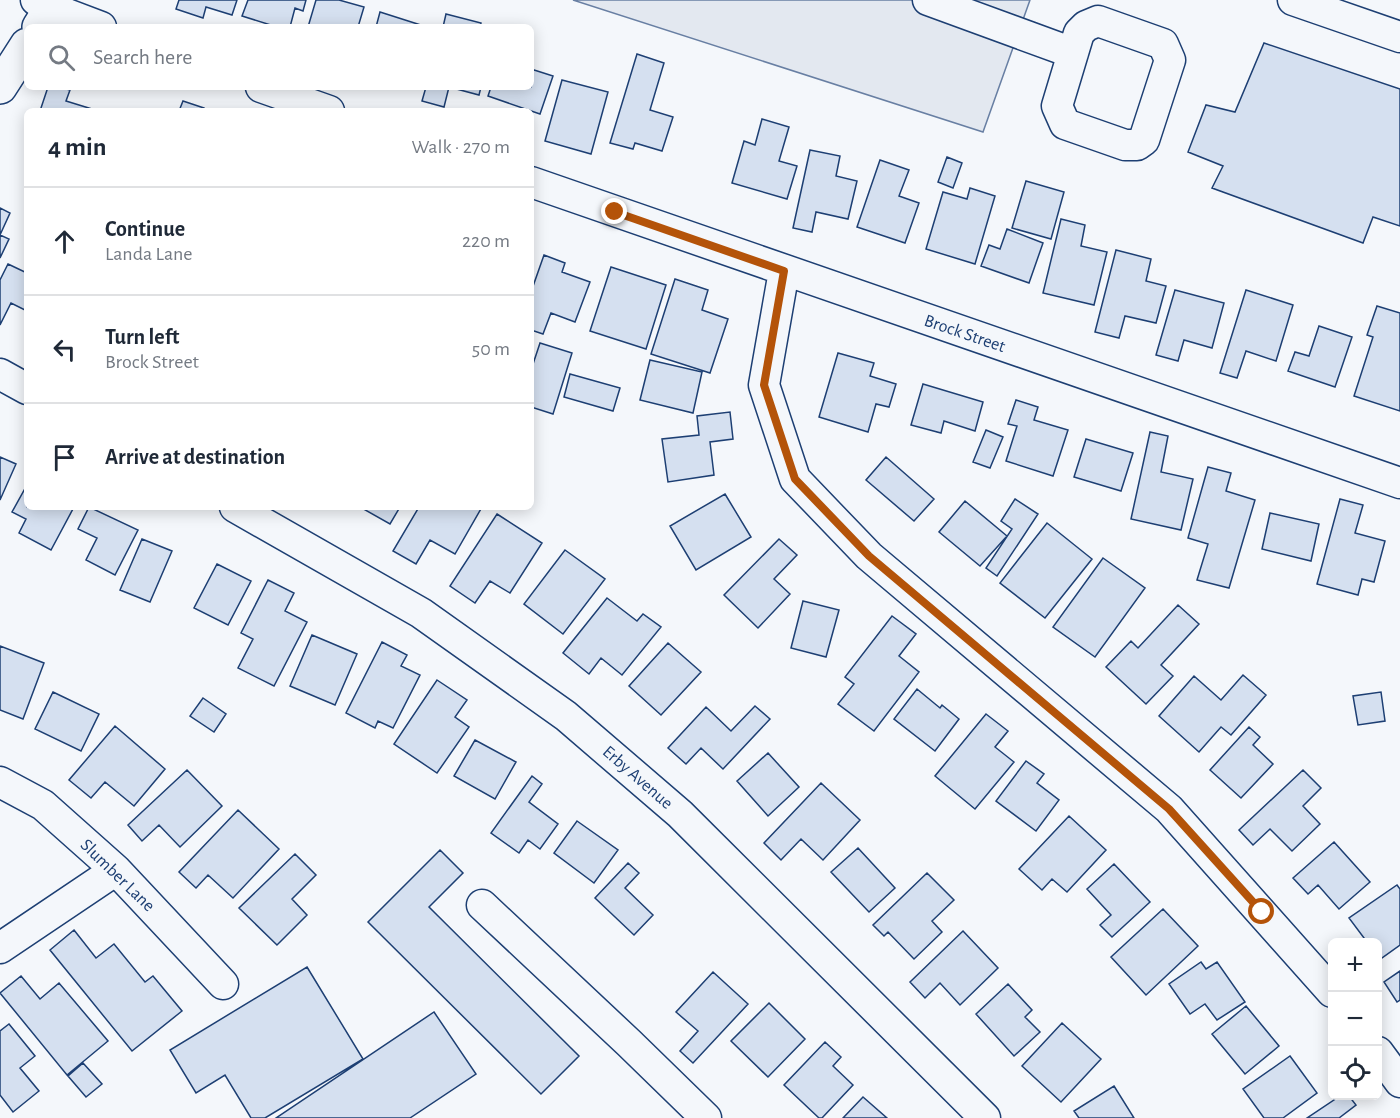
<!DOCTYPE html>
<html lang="en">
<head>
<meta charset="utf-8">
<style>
  :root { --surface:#fff; --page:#f6f6f7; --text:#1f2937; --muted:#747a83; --line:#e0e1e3 }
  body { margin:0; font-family:"Alegreya Sans",sans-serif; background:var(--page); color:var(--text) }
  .controls { position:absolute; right:18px; bottom:18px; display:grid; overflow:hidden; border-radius:9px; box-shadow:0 3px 15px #0003 }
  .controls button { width:54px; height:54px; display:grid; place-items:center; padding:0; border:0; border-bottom:2px solid var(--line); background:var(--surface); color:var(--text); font:30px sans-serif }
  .stop { position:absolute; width:18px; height:18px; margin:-14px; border:4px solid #b45309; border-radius:50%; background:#fff }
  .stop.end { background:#b45309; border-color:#fff; box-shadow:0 2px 6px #0008 }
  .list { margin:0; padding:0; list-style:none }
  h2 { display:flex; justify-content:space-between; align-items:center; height:78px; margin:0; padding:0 24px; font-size:26px }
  h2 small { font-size:20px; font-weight:400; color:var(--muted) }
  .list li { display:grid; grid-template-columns:39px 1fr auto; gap:18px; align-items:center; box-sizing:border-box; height:108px; padding:0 24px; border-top:2px solid var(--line) }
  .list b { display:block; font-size:22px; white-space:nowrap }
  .list p { margin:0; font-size:20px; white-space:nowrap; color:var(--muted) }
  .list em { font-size:20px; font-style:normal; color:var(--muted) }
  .icon { flex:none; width:33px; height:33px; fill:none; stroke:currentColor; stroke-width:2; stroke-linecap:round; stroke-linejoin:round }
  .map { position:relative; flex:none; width:1400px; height:1118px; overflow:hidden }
  .search { position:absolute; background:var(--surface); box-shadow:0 3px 15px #0003; left:24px; top:24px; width:510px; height:66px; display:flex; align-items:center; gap:15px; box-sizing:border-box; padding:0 21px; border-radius:9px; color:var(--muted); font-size:22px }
  .panel { position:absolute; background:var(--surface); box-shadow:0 3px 15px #0003; left:24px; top:108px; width:510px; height:402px; border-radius:9px }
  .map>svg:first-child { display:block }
  .parking { fill:#e3e8f0; stroke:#687fa3; stroke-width:1.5 }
  .building { fill:#d5e0f0; stroke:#1d3f73; stroke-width:1.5 }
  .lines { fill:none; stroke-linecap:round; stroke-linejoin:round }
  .minor-casing { stroke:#1d3f73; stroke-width:33 }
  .major-casing { stroke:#1d3f73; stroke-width:36 }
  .minor { stroke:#f4f7fb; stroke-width:30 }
  .major { stroke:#f4f7fb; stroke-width:33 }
  .route { stroke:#b45309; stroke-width:8 }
  .labels { text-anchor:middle; stroke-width:4.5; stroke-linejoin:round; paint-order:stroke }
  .street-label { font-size:18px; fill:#1d3f73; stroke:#f4f7fb }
</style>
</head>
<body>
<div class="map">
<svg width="1400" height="1118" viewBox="0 0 1400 1118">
  <rect width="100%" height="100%" fill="#f4f7fb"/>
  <path class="parking" d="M573 0H1030L983 132Z"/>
  <path class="building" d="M179 0H237L232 15 206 7 203 18 176 9Z
    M248 0H306L303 11 295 8 290 27H277L242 16Z
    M316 0H339L364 7 358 27H308Z
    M380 12 427 27H376Z
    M446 14 481 23 480 27H443Z
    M1264 43 1400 89V226L1373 217 1363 243 1212 188 1223 166 1188 152 1206 105 1235 112Z
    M637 54 664 63 650 110 673 117 662 151 635 143 633 149 610 143Z
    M531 69 553 76 540 114 488 96 491 87H531Z
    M562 80 608 92 591 154 545 141Z
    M48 87H59L70 90 66 101 92 109 91 111H40Z
    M426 87H449L444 107 422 101Z
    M449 87H481L479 95Z
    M183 101 204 108 203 111H179Z
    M762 119 789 127 779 161 797 166 787 199 732 183 744 141 755 145Z
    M810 150 840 156 836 176 857 181 848 219 816 212 812 232 793 228Z
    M947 157 962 163 953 188 938 182Z
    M880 160 909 170 899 196 919 203 905 243 857 227Z
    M1026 181 1064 192 1051 239 1012 228Z
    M970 188 995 196 975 264 926 249 943 192 967 199Z
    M0 208 10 213 0 235Z
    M1061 219 1085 225 1081 246 1107 252 1094 305 1043 293Z
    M1007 229 1043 243 1029 283 981 266 989 245 1000 249Z
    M0 235 9 239 0 258Z
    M1116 250 1151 259 1146 281 1166 286 1156 323 1125 316 1119 338 1095 332Z
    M544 255 565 263 562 272 590 282 575 322 551 313 543 334 531 330V292Z
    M8 264 27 273V311L11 303 0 325V280Z
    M611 267 666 285 646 349 590 331Z
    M675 279 708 290 702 310 728 319 710 373 651 354Z
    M1175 290 1224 303 1212 348 1184 340 1178 361 1156 355Z
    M1246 290 1293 305 1276 361 1246 351 1237 378 1220 373Z
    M1377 306 1400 313V411L1354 396 1373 337 1367 335Z
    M1319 326 1352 337 1335 387 1288 371 1295 352 1309 356Z
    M540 343 572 353 553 414 531 407V370Z
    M838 353 874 363 870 376 896 384 889 407 876 404 868 432 819 417Z
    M650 360 702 372 693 413 640 400Z
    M570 374 620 388 613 411 564 397Z
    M923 384 983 402 975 431 944 421 941 433 911 425Z
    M1016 400 1038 407 1034 420 1068 430 1053 476 1006 461 1017 426 1008 424Z
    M730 412 733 439 710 442 714 475 668 482 662 439 699 435 697 416Z
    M986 430 1003 437 990 468 973 462Z
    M1150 432 1168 436 1161 472 1193 479 1181 530 1131 519Z
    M1086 439 1133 453 1121 491 1074 477Z
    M0 457 16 464 0 500Z
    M886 457 934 499 914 521 866 480Z
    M1208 467 1231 473 1226 491 1255 500 1229 588 1197 580 1208 544 1188 538Z
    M27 485V507H74L51 550 19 533 26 519 12 512Z
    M725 494 751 537 696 570 670 526Z
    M1015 499 1038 514 997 576 986 568 1012 529 1001 521Z
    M1340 499 1363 505 1355 533 1385 541 1374 582 1362 579 1358 595 1317 584Z
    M965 501 1007 536 980 566 939 532Z
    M89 507 138 530 115 575 86 560 97 538 78 529Z
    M360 507H400L390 524Z
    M419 507H482L455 554 430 540 416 564 393 551Z
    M1270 513 1319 524 1311 561 1262 549Z
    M497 514 542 543 510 593 490 581 475 603 450 586Z
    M1047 523 1092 559 1045 618 1000 583Z
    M142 539 172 551 150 602 120 590Z
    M779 539 797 555 774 579 790 594 758 628 724 595Z
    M565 550 605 579 563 634 524 604Z
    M1103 558 1145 588 1095 657 1053 627Z
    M217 564 251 581 228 625 194 608Z
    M268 580 294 593 285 611 307 622 274 686 238 668 253 639 241 633Z
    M607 598 637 621 643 614 661 627 622 675 601 658 589 674 563 653Z
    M803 601 839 610 826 657 791 648Z
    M1178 605 1199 624 1161 665 1173 676 1146 704 1106 667 1131 641 1138 648Z
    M892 616 916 634 899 656 919 672 874 731 838 704 854 684 845 677Z
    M312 635 357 654 335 705 290 686Z
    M382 642 407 655 401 666 420 675 393 728 378 721 375 728 346 713Z
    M668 643 701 672 661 715 629 686Z
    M0 646 44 663 23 719 0 710Z
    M1243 675 1266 695 1231 735 1221 727 1199 752 1159 716 1194 676 1221 700Z
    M437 680 467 700 455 717 469 727 437 773 394 744Z
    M917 689 940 708 942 705 959 719 935 751 894 719Z
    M53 692 99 714 81 751 35 729Z
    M1381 692 1385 721 1358 725 1353 696Z
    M203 698 226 714 214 732 190 716Z
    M755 706 770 719 723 769 701 748 686 764 668 748 706 707 731 731Z
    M986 714 1008 731 995 747 1014 762 975 809 935 776Z
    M115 726 165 769 134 806 105 782 91 798 69 780Z
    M1249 727 1260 737 1253 745 1273 764 1241 798 1210 770Z
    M475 740 516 762 495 799 454 776Z
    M768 753 799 787 768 816 737 781Z
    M1026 761 1044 774 1037 783 1059 800 1036 831 996 801Z
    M187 770 222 806 180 847 159 825 142 841 128 825Z
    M1303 770 1321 788 1303 806 1320 824 1292 851 1270 829 1253 845 1239 830Z
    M532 776 542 784 529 802 558 824 540 849 528 840 519 853 491 833Z
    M821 783 860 820 823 860 801 839 781 860 764 843Z
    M238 810 279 849 233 898 208 875 196 888 179 872Z
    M1069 816 1106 850 1067 892 1052 879 1042 890 1019 869Z
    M577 821 618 850 594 883 554 853Z
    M1334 842 1370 882 1339 909 1318 885 1308 894 1293 878Z
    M858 848 895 888 869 912 831 872Z
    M440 850 463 873 429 907 579 1056 541 1094 368 922Z
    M295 854 316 875 292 899 307 915 277 945 239 908Z
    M628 863 639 873 625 888 653 915 634 935 595 898Z
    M1114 864 1150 902 1112 937 1100 925 1111 915 1087 889Z
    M927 873 954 900 932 921 942 932 914 959 888 932 884 936 873 925Z
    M1397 885 1400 889V945L1379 960 1378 942H1367L1349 918Z
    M1163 909 1198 946 1146 995 1111 957Z
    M74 930 96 958 114 944 145 982 153 976 182 1011 132 1051 50 950Z
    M963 931 998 968 960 1005 940 983 925 998 910 982Z
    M1201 962 1206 969 1217 962 1245 1002 1217 1020 1205 1004 1190 1014 1169 984Z
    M307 967 363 1059 265 1118H251L225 1075 196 1093 170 1050Z
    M1400 971V1000L1397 1002 1384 982Z
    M713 972 748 1004 693 1063 680 1051 698 1031 676 1012Z
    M21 976 40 999 59 983 108 1041 67 1075 0 993Z
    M1008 984 1032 1010 1025 1017 1040 1032 1014 1056 976 1014Z
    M769 1003 805 1039 768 1077 731 1041Z
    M1246 1006 1279 1046 1245 1074 1212 1034Z
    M434 1012 476 1074 410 1118H276Z
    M1062 1023 1101 1059 1061 1102 1022 1066Z
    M9 1024 35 1056 20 1068 39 1091 13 1112 0 1095V1031Z
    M825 1042 841 1057 833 1066 853 1085 822 1118H819L784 1085Z
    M1290 1056 1317 1093 1283 1118H1264L1243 1089Z
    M83 1063 102 1084 86 1097 68 1076Z
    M1114 1086 1134 1118H1079L1074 1111Z
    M1340 1096H1349L1356 1105 1339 1118H1307Z
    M863 1097 887 1118H843Z"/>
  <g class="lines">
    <defs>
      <path id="minor" d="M36 0 51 8 101 27
        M928 0 1073 53
        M1293 0 1400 37
        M1098 21 1163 44 1170 60 1144 140 1137 145H1125L1065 124 1057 106 1079 33 1086 26Z
        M261 87 329 111
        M531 182 1400 483
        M784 271 764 385 795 479 869 556 1169 809 1332 992
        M0 374 27 389
        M235 507 421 613 566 716 680 814 985 1118
        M0 782 43 805 116 870 223 984
        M482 905 629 1043 706 1118
        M0 948 116 870
        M1378 1052 1400 1082"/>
      <path id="major" d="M39 27 56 0
        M0 87 27 45"/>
    </defs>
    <use href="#minor" class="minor-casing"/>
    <use href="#major" class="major-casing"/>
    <use href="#minor" class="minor"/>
    <use href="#major" class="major"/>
  </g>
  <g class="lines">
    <path class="route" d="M615 212 784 271 764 385 795 479 869 556 1169 809 1262 912"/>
  </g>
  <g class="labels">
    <g class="street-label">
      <text transform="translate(965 333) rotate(19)" y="6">Brock Street</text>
      <text transform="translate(638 777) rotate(41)" y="6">Erby Avenue</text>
      <text transform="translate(118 875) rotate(44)" y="6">Slumber Lane</text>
    </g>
  </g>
</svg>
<div class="controls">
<button>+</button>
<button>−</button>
<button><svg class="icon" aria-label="locate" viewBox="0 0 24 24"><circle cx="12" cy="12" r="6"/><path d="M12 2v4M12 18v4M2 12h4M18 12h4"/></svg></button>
</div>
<div class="stop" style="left:1262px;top:912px"></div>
<div class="stop end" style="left:615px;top:212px"></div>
<div class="search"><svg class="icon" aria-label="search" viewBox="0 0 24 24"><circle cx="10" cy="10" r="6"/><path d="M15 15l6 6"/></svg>Search here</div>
<section class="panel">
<h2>4 min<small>Walk · 270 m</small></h2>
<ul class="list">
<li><svg class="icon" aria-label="ahead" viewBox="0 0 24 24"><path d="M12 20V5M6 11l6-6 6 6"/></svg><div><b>Continue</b><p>Landa Lane</p></div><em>220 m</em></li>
<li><svg class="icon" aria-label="left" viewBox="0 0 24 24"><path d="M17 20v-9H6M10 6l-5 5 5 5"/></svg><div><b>Turn left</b><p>Brock Street</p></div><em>50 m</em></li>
<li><svg class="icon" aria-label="arrive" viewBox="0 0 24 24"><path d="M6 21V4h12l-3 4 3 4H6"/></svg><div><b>Arrive at destination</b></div></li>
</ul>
</section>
</div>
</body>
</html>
